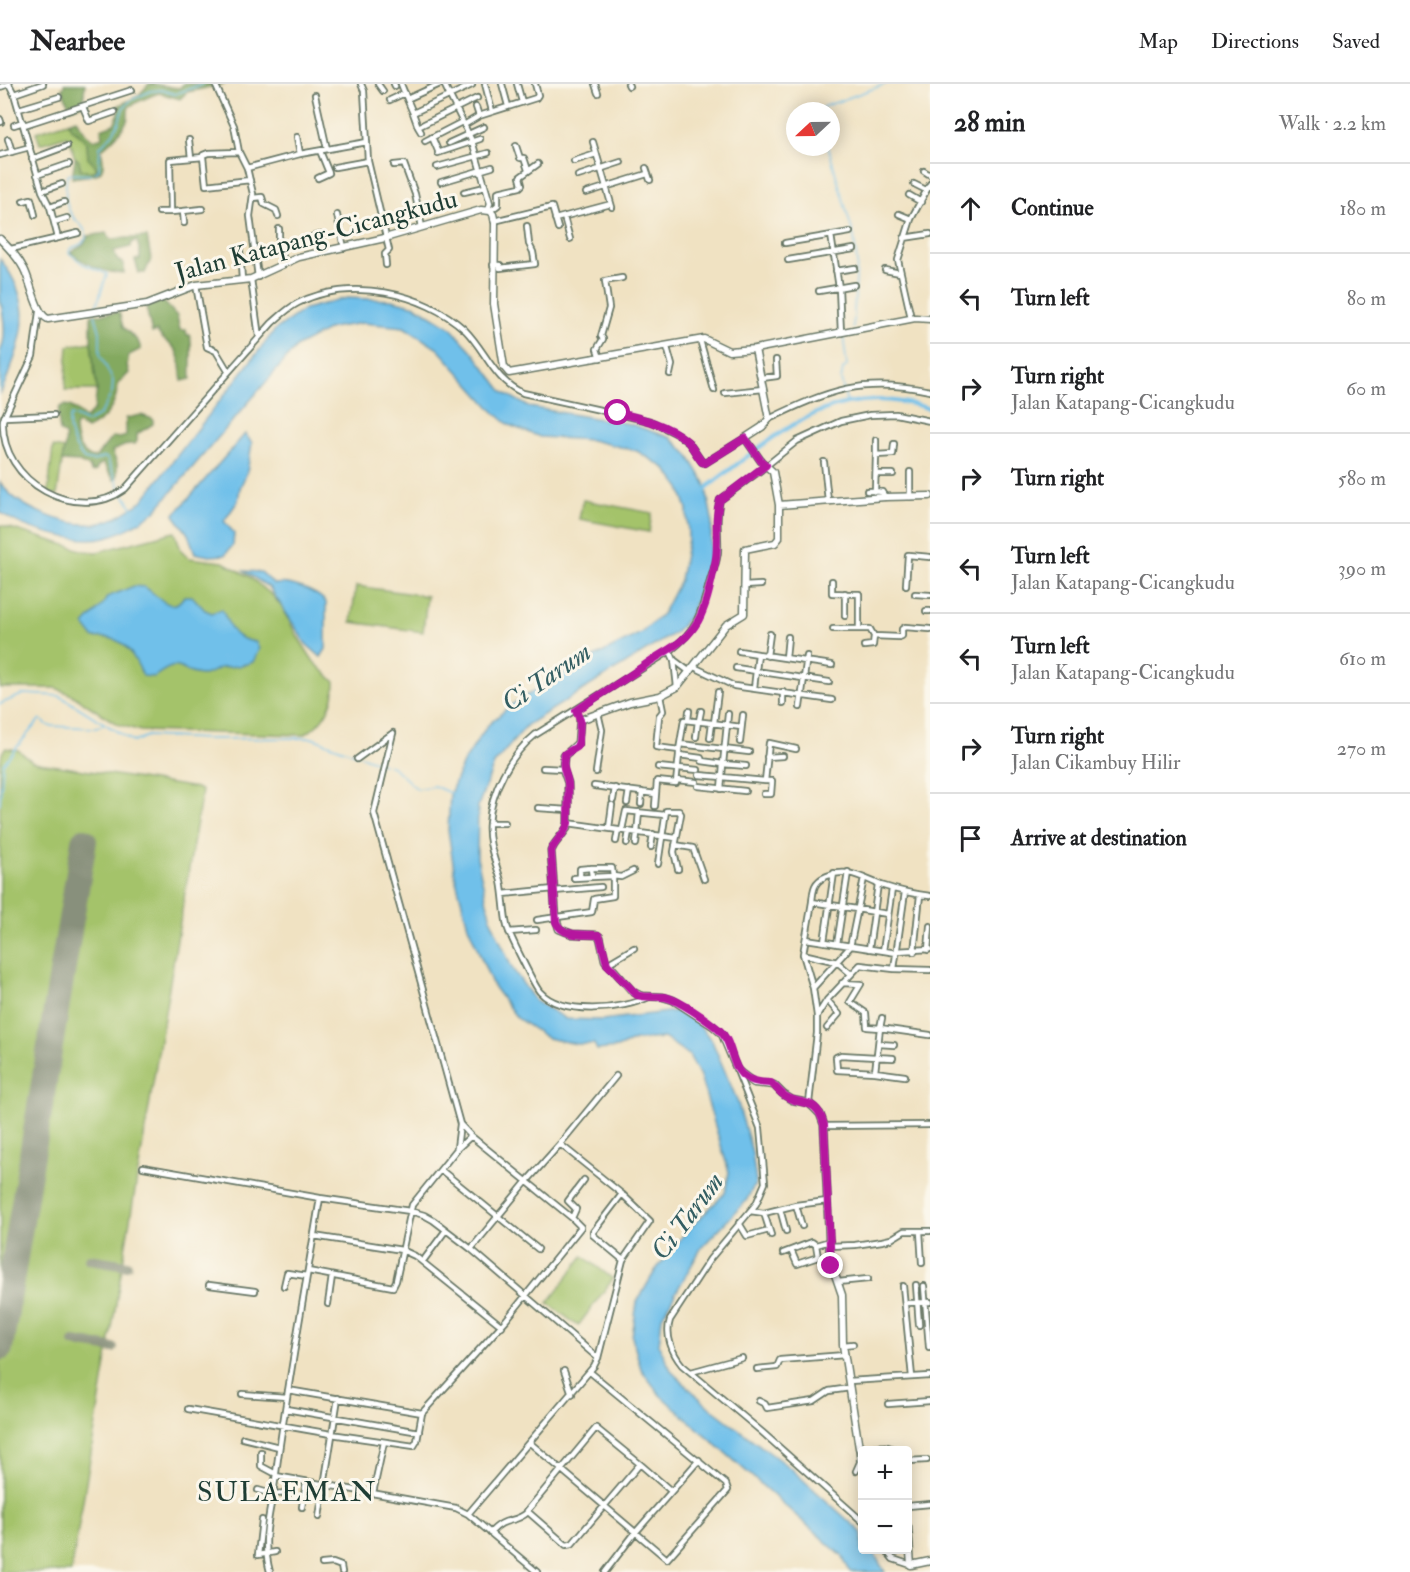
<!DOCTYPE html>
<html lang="en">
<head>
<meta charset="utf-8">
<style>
  :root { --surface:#fff; --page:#f6f6f6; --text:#202124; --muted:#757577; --line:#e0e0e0 }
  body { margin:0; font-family:"IM FELL Double Pica",serif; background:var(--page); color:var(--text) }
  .controls { position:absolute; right:18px; bottom:18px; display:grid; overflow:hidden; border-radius:6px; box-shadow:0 3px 15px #0003 }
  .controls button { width:54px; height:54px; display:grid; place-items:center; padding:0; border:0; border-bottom:2px solid var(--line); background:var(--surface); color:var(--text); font:30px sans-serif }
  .compass { position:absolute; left:786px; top:18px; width:54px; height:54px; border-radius:50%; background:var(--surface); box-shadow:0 3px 15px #0003; rotate:248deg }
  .stop { position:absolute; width:18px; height:18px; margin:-14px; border:4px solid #b5179e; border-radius:50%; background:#fff }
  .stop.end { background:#b5179e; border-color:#fff; box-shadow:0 2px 6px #0008 }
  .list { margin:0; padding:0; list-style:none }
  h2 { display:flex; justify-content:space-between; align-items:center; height:78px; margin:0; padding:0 24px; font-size:26px }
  h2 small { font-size:20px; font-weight:400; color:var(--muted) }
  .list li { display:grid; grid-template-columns:39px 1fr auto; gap:18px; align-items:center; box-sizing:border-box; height:90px; padding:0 24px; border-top:2px solid var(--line) }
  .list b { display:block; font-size:22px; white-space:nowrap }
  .list p { margin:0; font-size:20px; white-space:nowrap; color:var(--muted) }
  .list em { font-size:20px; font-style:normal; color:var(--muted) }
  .icon { flex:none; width:33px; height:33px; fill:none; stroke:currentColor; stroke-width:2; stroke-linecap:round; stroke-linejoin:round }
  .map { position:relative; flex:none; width:930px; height:1488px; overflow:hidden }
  header { display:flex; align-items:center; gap:36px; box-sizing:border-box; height:84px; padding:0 30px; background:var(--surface); border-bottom:2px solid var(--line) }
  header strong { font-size:28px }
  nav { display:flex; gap:33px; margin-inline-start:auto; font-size:21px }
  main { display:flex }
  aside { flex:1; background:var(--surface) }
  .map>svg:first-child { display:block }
  .green { fill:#a4c36b; stroke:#628050; stroke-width:1.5 }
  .forest { fill:#83a95f; stroke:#51734a; stroke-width:1.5 }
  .water { fill:#6fc0ea; stroke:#477e8f; stroke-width:1.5 }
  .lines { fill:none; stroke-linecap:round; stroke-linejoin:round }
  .stream { stroke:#6fc0ea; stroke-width:1.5 }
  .canal { stroke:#6fc0ea; stroke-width:4 }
  .taxiway { stroke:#88907b; stroke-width:10 }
  .runway { stroke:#88907b; stroke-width:26 }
  .minor-casing { stroke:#687766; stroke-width:8 }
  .tertiary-casing { stroke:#687766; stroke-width:9 }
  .minor { stroke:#fff; stroke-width:4.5 }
  .tertiary { stroke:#fff; stroke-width:6 }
  .route { stroke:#b5179e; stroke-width:8 }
  .labels { text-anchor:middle; stroke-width:6; stroke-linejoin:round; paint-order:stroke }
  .street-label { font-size:26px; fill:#1f3d34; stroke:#fbf7ec }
  .water-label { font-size:27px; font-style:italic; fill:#335e62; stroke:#fbf7ec }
  .quarter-label { font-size:28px; letter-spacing:1.5px; fill:#1f3d34; stroke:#fbf7ec }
</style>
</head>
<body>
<header>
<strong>Nearbee</strong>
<nav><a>Map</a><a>Directions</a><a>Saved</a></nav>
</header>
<main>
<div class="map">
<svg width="930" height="1488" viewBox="0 0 930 1488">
  <rect width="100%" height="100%" fill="#fbf7ec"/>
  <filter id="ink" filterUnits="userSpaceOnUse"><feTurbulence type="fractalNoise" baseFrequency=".0167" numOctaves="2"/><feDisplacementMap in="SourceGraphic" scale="12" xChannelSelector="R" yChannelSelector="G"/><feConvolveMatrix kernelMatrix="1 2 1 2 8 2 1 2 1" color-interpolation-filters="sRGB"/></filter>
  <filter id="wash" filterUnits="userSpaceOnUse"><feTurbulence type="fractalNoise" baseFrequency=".008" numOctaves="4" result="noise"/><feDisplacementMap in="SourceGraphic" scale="24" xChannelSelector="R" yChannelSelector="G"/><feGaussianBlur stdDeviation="1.35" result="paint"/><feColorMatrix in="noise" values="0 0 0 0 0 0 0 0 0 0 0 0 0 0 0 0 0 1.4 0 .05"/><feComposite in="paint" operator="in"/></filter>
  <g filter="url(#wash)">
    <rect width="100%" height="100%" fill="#f0e2c2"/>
    <path class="green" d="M68 38 72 46 77 48 87 59 88 74 96 81 97 86 87 88 81 86 78 76 74 72 72 62 67 52 40 60 36 48Z
      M91 258 97 306H65L68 262Z
      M53 363 64 365 57 411 48 409Z
      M583 416 652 429 649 448 579 435Z
      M0 441 85 467 97 468 175 448 181 466 189 474 223 478 248 492 272 511 282 523 296 550 314 578 335 598C335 620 323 640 304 651L141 647 117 640 72 611 56 604H0Z
      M356 502 427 512 423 548 351 538Z
      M5 664 18 666 33 678 197 704 202 707 71 1488H0V682L2 669Z
      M583 1172 613 1195 578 1242 548 1219Z"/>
    <path class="forest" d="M64 0H85L83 20 70 25 62 4 64 3Z
      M149 0C160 0 169 4 180 4L183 0H225L187 8 180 15 159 9C155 10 130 21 129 23 127 27 129 33 127 37 121 49 110 58 101 66 109 97 92 89 72 94L75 74 79 77 81 86 93 88 98 85 88 74 87 59 77 48 72 46 68 38 76 35 86 50 93 56 103 53 101 45 114 40 119 29 118 22 138 12Z
      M106 149 110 155 147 153 151 175 145 189H139L135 176 140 175V168L137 157 132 158 131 163 114 167 117 176 124 180V189C105 190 86 180 70 169L83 161 88 152Z
      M163 217 177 232 180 246H186L187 251H190C193 266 190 280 191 295L182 297C180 287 181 272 174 264 168 256 164 259 157 247L152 249 146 223Z
      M119 228 123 243 138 257 141 265 129 271 127 282 129 289 118 300C116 322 107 335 87 345L78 340 75 343C75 356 80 368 92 374L96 373 112 353 120 354 126 352V334L141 331 153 335V340L137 350V357L135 360H129L112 367 117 380V393L114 396 103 379 97 383 96 387 91 388 90 383 79 378 62 377C63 367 67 360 65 350L60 348 58 331 60 323C71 317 77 329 86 334L94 326 97 306 91 258V231Z"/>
    <path class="water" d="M0 175C39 224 21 259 0 311V268C8 251 3 231 0 214 0 202 0 188 0 175Z
      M347 214 392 216 416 222 450 243 472 267 503 308 529 323 630 340 671 354 688 371 705 399 712 435 710 473 701 504 690 532 676 548 527 641 494 680 478 722 477 774 491 836 512 884 535 917 566 935 602 936 676 927 694 935 712 957 737 1016 752 1068 756 1098 746 1117 702 1163 662 1233 659 1261 672 1288 709 1323 790 1384 861 1448 862 1451V1466H872L885 1488H850L843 1473 660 1311 641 1285 632 1253 637 1218 655 1187 685 1149 725 1109 729 1088 700 992 689 971 664 954 635 956 617 964 597 966 594 960H577L547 954 517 934 493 902 468 842 455 792 448 746 450 710 463 679 487 642 511 621 561 590 641 549 663 529 680 496 688 455 687 425 680 404 665 384 637 367 591 356 540 353 509 341 495 329 438 265 404 243 363 239 331 244 297 262 155 427C140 439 125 448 106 453 77 460 24 446 0 428V398C16 424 67 443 96 440 114 437 128 427 142 417L275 246 305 225Z
      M245 350 252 359 247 388 240 404 238 417 224 437 234 449 233 461 225 471 209 472 195 469 188 450 174 431Z
      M244 487 261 488 274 500C289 497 316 507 326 518V565L321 573 306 560 270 504Z
      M134 502C137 503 141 502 144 503 156 508 171 534 184 512H192L205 526 212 529 222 525C231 545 232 555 256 558L259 565 253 578C240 583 232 582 220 584 214 586 208 591 202 591 177 590 184 571 154 593L143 592C132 568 124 550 94 554L84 541C93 529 100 528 107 513Z"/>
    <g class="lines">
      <path class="stream" d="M820 27 823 23 886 0
        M828 63 854 153 857 178 853 244
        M95 226 107 190 83 180 69 169 70 165 81 160 86 154C86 141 77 140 71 130 64 119 65 104 67 92L70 90 92 91 99 86 100 63 113 49 119 38 123 24 131 16 151 7 161 6 175 10 203 0
        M95 231 100 248V270L113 297 112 309 104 324 98 332 87 338 71 331C65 345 75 364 84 375L93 377 105 373 107 375 120 405
        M843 251 847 282 843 285 841 296 847 320
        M123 409 133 425
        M0 620 24 610 60 612 134 658 147 652 207 655 312 654 383 680
        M387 681 393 683 417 705 434 702 450 709
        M0 720 3 680 40 635 49 642 96 644 105 640"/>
      <path class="canal" d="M705 407 710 401C780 348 836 294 930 325"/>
      <path class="taxiway" d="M89 1175 127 1181
        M74 1258 113 1264"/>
      <path class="runway" d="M0 1264 84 757"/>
    </g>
  </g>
  <g filter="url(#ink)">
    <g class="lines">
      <defs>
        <path id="minor" d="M361 0 364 7 368 77 389 166 385 170 386 181
          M378 0 383 7
          M394 0 395 2
          M401 0 407 15
          M444 0 472 57 490 119 488 126
          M485 0 492 27
          M502 0 508 22
          M517 0 522 18
          M595 0 598 9
          M628 0 629 2
          M0 3 9 0 14 10 42 107 50 123 58 154 11 165
          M14 10 43 0
          M315 11 327 65
          M390 16 405 9
          M83 23 89 37 115 28
          M476 23 479 32
          M19 25 59 13
          M413 29 407 15 440 0
          M0 35 1 38
          M14 41 23 38
          M24 41 132 6
          M464 41 479 32 536 14 538 11 535 0
          M418 43 413 29 472 1
          M421 48 418 43 477 14
          M297 53 300 70
          M432 53 438 67
          M8 55 12 68
          M189 56 191 74
          M425 57 462 38
          M593 58 612 123
          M449 59 484 43
          M516 62 520 74H524L528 86
          M239 68 247 84 253 110 250 132 258 193
          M438 69 480 55
          M0 71 30 63
          M203 73 206 101 250 96
          M32 75 67 62
          M574 77 596 70
          M394 81 404 80 415 110 422 143
          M335 83 368 77
          M437 83 488 69
          M247 84 300 70 367 58
          M646 84 650 96
          M924 87 930 91
          M37 91 69 80
          M578 92 621 78
          M318 94 329 89 320 67
          M441 98 492 83
          M914 100 926 106
          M42 107 62 100
          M464 108 485 103
          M586 109 647 90
          M909 111 921 118
          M253 114 262 113 264 120 276 126 278 132
          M23 117 31 115 35 131
          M50 123 64 118
          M183 127 202 125
          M490 127 498 121V108L520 103 522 101 520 93 538 80
          M159 128H171L170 76 203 73V71L208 69 239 68 234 42 215 0
          M171 128 183 127 184 139
          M899 130 911 135
          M337 131 344 164
          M564 133 570 155
          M555 135 611 120
          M494 137 552 123 558 144
          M54 138 67 134
          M279 145V156L284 178
          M831 151 839 204 841 249
          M312 153 321 151 324 167
          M58 154 78 149
          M904 154 930 150
          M785 159 850 148
          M240 166 242 196
          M788 176 854 165
          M493 181H500V184L535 180 533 168 529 160 527 142
          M885 186 900 189
          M836 187 855 184
          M251 195 259 253
          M196 201 207 263 216 267 228 287
          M819 207 854 201
          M39 228 33 272 3 336C0 399 78 440 125 405L272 239C280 232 288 224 298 219 349 193 424 208 465 246 486 267 494 297 523 309L650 337 677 350 689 359 702 378 705 379 745 354
          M911 234 898 176 911 135 930 100
          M700 256 714 306
          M667 263 672 281 670 290
          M600 274 597 265 603 255 601 252 609 224 605 197 622 194
          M762 294 777 292 776 276
          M725 309 763 305
          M4 333 54 331
          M769 335C829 306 862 293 930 307
          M876 371V356
          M824 378 828 417
          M910 388V413
          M876 390H893
          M867 407H875V408
          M885 413 882 408 875 407 876 371 893 370 894 360
          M832 497V509L859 510V545
          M906 501 908 471 930 473
          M744 502 761 501
          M915 510 930 511
          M926 527H930
          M845 532V509
          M833 545H870L874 552 899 553 902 552V545L905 543 930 545
          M864 562 873 561 874 552
          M670 567 674 576 677 603
          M739 567 758 570 754 604
          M758 570 832 581
          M767 572 770 550
          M786 574 788 553
          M674 576 690 588
          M694 583 734 602 832 616
          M736 584 829 598
          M783 608V619
          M660 612 663 627 659 632 656 663 679 666
          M800 623 807 572
          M688 636 689 627
          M699 637 701 627
          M714 639 718 608
          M393 649 374 729 460 1040 471 1052 572 1134
          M696 653 698 637
          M710 654 712 639 741 643
          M740 658 743 631
          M680 660 684 636 712 639
          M679 666V671L701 674 702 677 723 680 728 630
          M679 666 680 660 749 668
          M767 673 783 672
          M357 675 393 649
          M746 682 723 680 722 693 765 697 769 659 796 665
          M658 683 678 685
          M543 684 563 685
          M678 684 698 686
          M596 688 602 646 598 629
          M699 691 722 693 721 705
          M677 696 696 698
          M594 702 656 710
          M698 702 745 707
          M764 710H771L772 697H765
          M613 716 615 704
          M627 719 629 706
          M641 720 642 708
          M655 722 657 697 676 699 679 671
          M538 724 568 726
          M489 739H505
          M568 739 676 754
          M609 744 612 721
          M622 746 626 727 665 731
          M616 757 618 746
          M627 759 629 747
          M636 760 639 728
          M675 761 693 764 704 795
          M651 763 653 750
          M658 780 666 727H679L681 730 674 768 678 785
          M591 784H612L613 792 592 793Z
          M580 793V785L591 784
          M574 794 592 793
          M554 807 601 803
          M503 810 554 805
          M812 818C813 805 814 797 827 792 850 783 863 795 884 802 899 807 914 810 930 812
          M537 836 592 828 594 815 613 812V792L621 793 633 787
          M509 848 536 846
          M806 855 897 869
          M824 858 834 789
          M837 860 848 788
          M869 865 878 800
          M928 866 930 842
          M883 867 892 805
          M897 867 930 865
          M914 868 920 811
          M803 870 837 878 851 890
          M607 880 634 864
          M894 885 905 808
          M842 899 861 900 850 918 866 929 867 943 880 944 875 988 905 992
          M813 904 850 863 864 794
          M649 913C623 926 562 932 540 908 535 903 509 850 507 842 504 828 504 812 501 797 496 778 487 759 489 739 491 707 510 671 535 651L670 567C696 547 701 530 709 500 712 489 717 479 718 468 719 450 715 433 720 416L761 386 797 357 841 337 870 331 896 330 930 337
          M827 916 839 930 827 944
          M817 932 827 916 860 881 894 885 930 886
          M882 934 880 944 930 951
          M879 960 894 961
          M875 988 837 986 836 973 841 971 893 974
          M738 989 760 1044 765 1099 756 1120 710 1175 670 1236C665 1251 672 1269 682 1281L762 1348 862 1437
          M809 1019 817 949V932L813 904 803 870 812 818 888 830
          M824 1042 930 1041
          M560 1060 616 992
          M457 1064 460 1040
          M143 1083 320 1114 410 1127 424 1131 433 1136 471 1165 598 1274
          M441 1086 538 1165
          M622 1110 593 1148V1151L623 1176
          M796 1121 802 1142
          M780 1125 786 1147
          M750 1127 764 1129 796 1121 827 1117
          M764 1129 771 1151
          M739 1139 747 1152 769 1146
          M920 1148 922 1179
          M314 1152 402 1166 415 1172 502 1242
          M829 1162 855 1161 882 1157 891 1155 904 1147H930
          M791 1166 797 1180 818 1173 816 1161
          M783 1169 812 1158 816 1161 830 1157
          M423 1177 446 1146
          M308 1187 393 1203 396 1197 412 1121 457 1065 471 1052
          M838 1198 868 1195
          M209 1201 255 1207
          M916 1201 919 1241
          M284 1202 287 1189 307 1192
          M903 1202 912 1293
          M924 1202 929 1263
          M905 1219 930 1218
          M328 1220 332 1192
          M843 1261 853 1260
          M757 1285 777 1283 780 1276 845 1271
          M564 1287 572 1310
          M691 1288 742 1274
          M849 1297 930 1292
          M288 1306 422 1329
          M242 1310 287 1313
          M759 1317 765 1320 767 1324 814 1317 829 1307 850 1304
          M888 1320 930 1317
          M188 1325 331 1350 414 1362 417 1357 422 1329 506 1236 581 1143 572 1134 576 1125 568 1117 584 1096
          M286 1325 419 1348
          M596 1344 640 1380 572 1460 566 1461 527 1427Z
          M243 1354 279 1363
          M530 1359 667 1475 728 1406 726 1400 590 1288
          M261 1368V1382L276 1390
          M908 1377 927 1376
          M640 1380 671 1407
          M856 1387 860 1378 859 1364
          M276 1392 456 1424 468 1430 594 1282 598 1274 623 1176 650 1137 622 1110 560 1060 527 1097 471 1165
          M258 1406 272 1410 289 1409
          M373 1409 384 1358
          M908 1422 930 1420
          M302 1423 306 1398
          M468 1430 537 1488
          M319 1433 338 1314
          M262 1436 258 1471 275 1468
          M490 1449C506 1431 513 1441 528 1428
          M886 1466 893 1475 911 1481
          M322 1480 333 1479 341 1482 342 1488
          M270 1488C260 1452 272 1425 276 1389 288 1297 305 1206 320 1114
          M605 1488 635 1449 699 1376"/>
        <path id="tertiary" d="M0 155C9 164 18 173 24 185 31 198 36 230 48 235L147 220 196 201 251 195 299 173 385 154 481 126 490 127 493 130 495 139 494 220 504 283 509 289 704 255 729 267 755 265 915 234 930 235
          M755 265 769 335 762 343 745 354 761 377 773 388 779 421V454L775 459 745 465 744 530 726 541 677 603 660 612 630 618 580 636 578 659 564 672 563 685 568 699V739L567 744 554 761 551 767 556 833 559 845 572 850 597 851 600 853 605 876 633 908 642 912 663 913 673 916 713 942 722 950 737 986 754 999 774 1001 783 1010 792 1016 809 1019 820 1030 824 1041 830 1176 842 1211 843 1261 859 1364 886 1363 896 1366
          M779 421 885 413 930 412
          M908 1443 911 1481
          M911 1481 930 1477"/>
      </defs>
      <use href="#minor" class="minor-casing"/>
      <use href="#tertiary" class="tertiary-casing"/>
      <use href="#minor" class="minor"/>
      <use href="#tertiary" class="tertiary"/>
    </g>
  </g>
  <g class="lines" filter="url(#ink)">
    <path class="route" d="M618 329C641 334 670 341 688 358 693 364 697 372 702 378L705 379 745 354 761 377 766 381 720 416C713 436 720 459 715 480 711 498 707 521 698 537 684 561 665 566 645 581 623 597 599 611 576 627L580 636 579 657 577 663 565 670C561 684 566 687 568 699 569 712 568 726 568 739 566 750 555 756 551 767L556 838C563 854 584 850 598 851L600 853 607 880 637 911C646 914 655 912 665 913 679 916 706 935 717 944 741 963 722 999 771 999 776 1003 779 1008 785 1012 802 1023 817 1012 824 1041L831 1182"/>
  </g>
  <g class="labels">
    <g class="street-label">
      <text transform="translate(316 151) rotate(-15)" y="9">Jalan Katapang-Cicangkudu</text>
    </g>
    <g class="water-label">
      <text transform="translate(546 593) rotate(-34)" y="9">Ci Tarum</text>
      <text transform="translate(687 1132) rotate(-53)" y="9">Ci Tarum</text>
    </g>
    <g class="quarter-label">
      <text x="287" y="1417">SULAEMAN</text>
    </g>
  </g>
</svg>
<div class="controls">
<button>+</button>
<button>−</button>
</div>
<svg class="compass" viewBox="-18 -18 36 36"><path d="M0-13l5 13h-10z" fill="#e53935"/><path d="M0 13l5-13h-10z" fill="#757577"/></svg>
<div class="stop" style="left:618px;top:329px"></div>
<div class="stop end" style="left:831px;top:1182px"></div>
</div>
<aside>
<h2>28 min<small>Walk · 2.2 km</small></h2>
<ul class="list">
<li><svg class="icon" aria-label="ahead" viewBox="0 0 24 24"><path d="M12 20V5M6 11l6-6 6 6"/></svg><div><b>Continue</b></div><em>180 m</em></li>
<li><svg class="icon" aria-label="left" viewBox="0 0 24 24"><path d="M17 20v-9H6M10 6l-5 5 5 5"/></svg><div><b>Turn left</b></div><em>80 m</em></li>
<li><svg class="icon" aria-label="right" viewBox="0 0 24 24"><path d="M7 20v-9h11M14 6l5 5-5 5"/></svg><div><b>Turn right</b><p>Jalan Katapang-Cicangkudu</p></div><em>60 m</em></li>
<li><svg class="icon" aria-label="right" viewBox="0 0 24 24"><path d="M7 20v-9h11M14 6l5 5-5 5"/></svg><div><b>Turn right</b></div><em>580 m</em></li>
<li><svg class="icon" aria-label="left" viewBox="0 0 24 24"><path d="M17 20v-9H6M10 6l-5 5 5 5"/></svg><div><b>Turn left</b><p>Jalan Katapang-Cicangkudu</p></div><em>390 m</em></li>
<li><svg class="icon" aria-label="left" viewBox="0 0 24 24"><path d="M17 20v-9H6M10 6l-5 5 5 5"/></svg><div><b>Turn left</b><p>Jalan Katapang-Cicangkudu</p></div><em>610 m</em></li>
<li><svg class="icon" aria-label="right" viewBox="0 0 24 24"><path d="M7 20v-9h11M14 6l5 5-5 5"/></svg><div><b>Turn right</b><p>Jalan Cikambuy Hilir</p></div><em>270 m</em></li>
<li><svg class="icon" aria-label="arrive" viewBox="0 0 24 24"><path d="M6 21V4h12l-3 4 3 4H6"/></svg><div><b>Arrive at destination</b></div></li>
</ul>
</aside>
</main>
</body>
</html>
